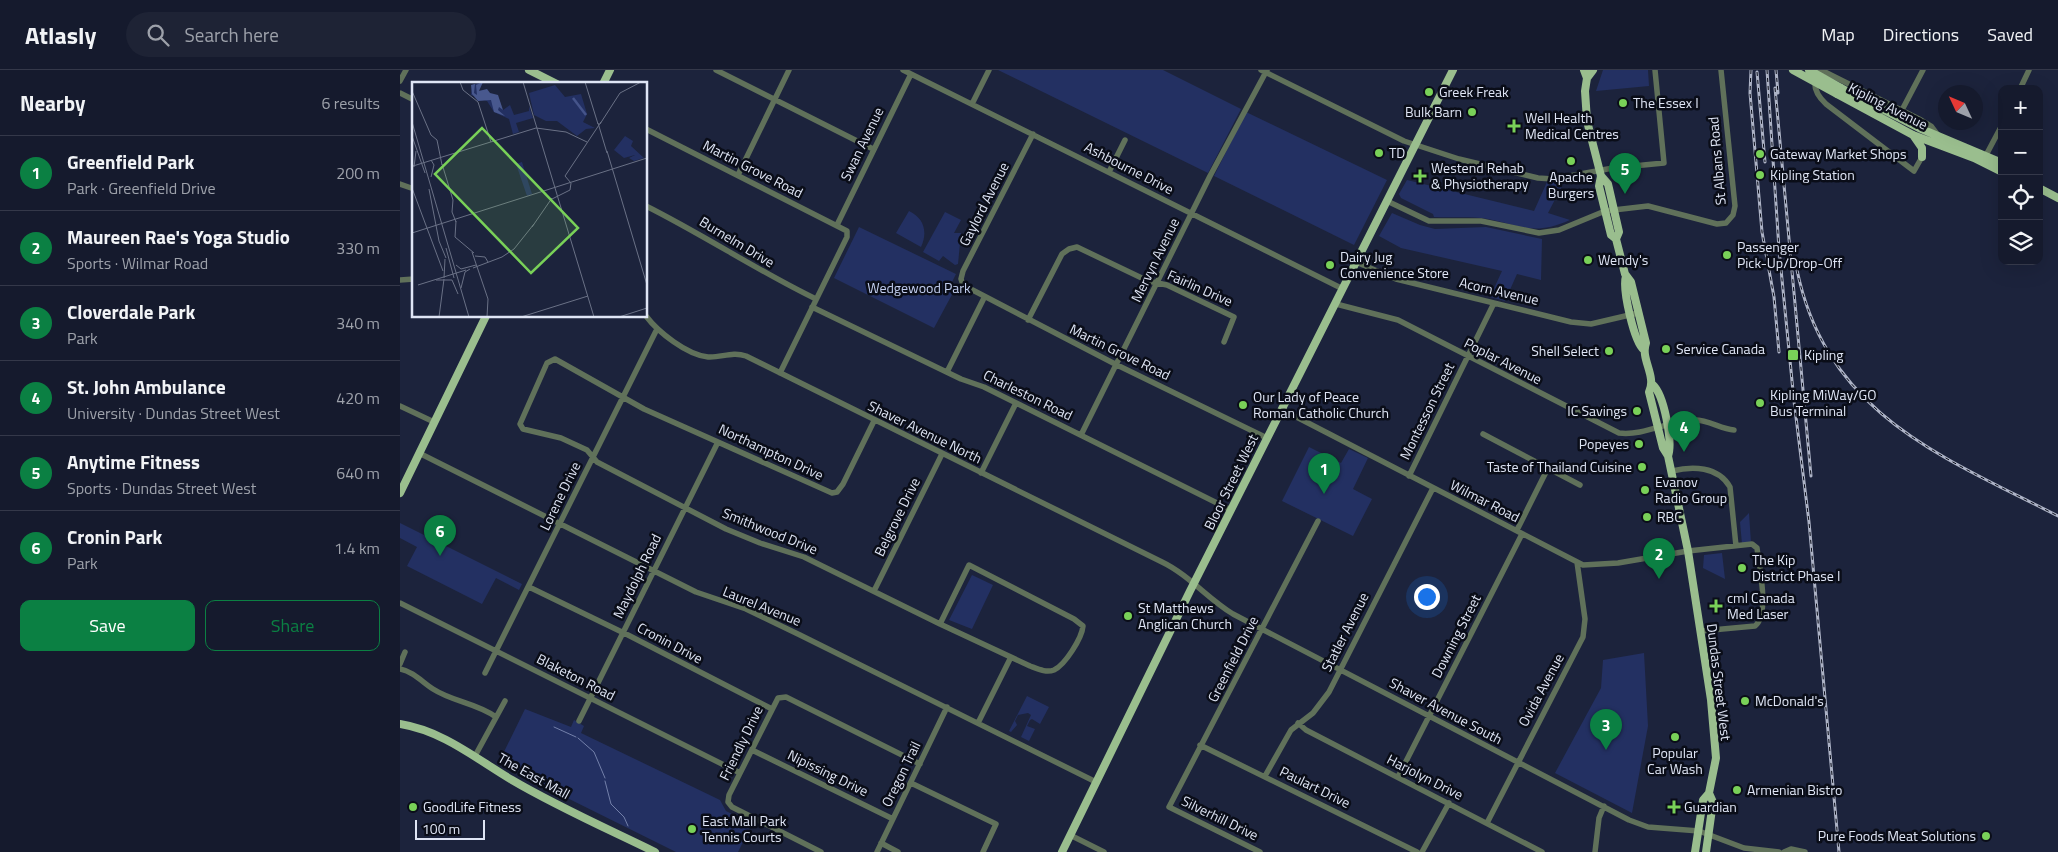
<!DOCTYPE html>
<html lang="en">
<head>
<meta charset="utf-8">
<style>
  :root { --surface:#151a2d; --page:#1e2335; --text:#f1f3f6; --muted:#9da1aa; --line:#343849; --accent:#0b8043 }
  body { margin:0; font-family:"Titillium Web",sans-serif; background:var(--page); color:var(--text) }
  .controls { position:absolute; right:15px; top:15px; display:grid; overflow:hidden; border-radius:10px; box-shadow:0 5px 20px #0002 }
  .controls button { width:45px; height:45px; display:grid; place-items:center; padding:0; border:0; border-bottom:1px solid var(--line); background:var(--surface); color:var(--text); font:25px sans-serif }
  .compass { position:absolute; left:1538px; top:15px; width:45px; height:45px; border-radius:50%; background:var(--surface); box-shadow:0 5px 20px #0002; rotate:314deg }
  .scale { position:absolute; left:15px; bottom:12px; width:70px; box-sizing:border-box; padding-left:5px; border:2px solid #dfe5f5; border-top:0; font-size:14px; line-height:18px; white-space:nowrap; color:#dfe5f5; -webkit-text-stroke:4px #0a0d18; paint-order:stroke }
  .you { position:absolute; left:1026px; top:526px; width:18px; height:18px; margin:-12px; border:4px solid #fff; border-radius:50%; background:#1a73e8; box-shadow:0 0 0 8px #1a73e833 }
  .badge { display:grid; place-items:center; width:32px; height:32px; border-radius:50%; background:var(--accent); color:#fff; font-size:16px; font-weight:700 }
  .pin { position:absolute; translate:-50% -41px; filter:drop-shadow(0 1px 2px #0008) }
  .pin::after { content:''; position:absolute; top:26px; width:18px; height:15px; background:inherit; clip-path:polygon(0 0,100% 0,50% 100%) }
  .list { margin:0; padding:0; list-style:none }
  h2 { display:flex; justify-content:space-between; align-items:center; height:65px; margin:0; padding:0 20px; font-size:21px }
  h2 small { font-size:16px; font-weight:400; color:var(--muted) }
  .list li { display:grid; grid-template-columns:32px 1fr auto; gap:15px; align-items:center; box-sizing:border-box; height:75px; padding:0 20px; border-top:1px solid var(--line) }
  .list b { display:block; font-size:19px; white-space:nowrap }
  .list p { margin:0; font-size:16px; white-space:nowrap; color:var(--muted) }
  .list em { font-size:16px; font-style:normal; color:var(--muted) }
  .actions { display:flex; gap:10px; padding:15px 20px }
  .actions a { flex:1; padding:11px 0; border:1px solid var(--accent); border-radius:10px; text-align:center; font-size:18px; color:var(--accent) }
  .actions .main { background:var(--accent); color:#fff }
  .icon { flex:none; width:28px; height:28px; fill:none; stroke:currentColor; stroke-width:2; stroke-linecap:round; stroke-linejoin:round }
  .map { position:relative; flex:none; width:1658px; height:782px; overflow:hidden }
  header { display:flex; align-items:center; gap:30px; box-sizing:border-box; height:70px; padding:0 25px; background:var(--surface); border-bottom:1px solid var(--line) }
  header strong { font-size:24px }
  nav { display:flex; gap:28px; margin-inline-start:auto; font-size:18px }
  .search { width:350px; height:45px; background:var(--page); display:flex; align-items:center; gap:12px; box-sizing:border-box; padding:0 18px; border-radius:28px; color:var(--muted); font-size:19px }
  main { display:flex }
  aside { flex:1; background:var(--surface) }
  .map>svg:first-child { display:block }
  .green { fill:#233062 }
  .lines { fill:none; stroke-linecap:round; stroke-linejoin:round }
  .stream { stroke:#7380aa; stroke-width:1 }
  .minor { stroke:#60715a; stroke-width:5.5 }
  .major { stroke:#9abe8e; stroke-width:8 }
  .rail-casing { stroke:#adb3c6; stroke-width:3 }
  .rail { stroke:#0a0d18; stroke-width:1; stroke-dasharray:4; stroke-linecap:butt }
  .major-bridge { stroke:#9abe8e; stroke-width:8 }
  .poi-dot { fill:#79d158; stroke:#0a0d18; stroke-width:2 }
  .labels { text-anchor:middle; stroke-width:5; stroke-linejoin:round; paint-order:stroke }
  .poi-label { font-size:14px; fill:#dfe5f5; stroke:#0a0d18; text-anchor:start }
  .street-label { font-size:14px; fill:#dfe5f5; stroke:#0a0d18 }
  .park-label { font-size:14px; fill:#c2ceef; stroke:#0a0d18 }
  .inset-river { fill:none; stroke:#45548a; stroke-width:2.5 }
  .inset-road { fill:none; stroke:#6a7186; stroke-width:1 }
  .view { fill:#79d158; fill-opacity:0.15; stroke:#79d158; stroke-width:2.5 }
  .inset-edge { fill:none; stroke:#dfe5f5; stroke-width:2.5 }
</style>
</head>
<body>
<header>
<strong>Atlasly</strong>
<div class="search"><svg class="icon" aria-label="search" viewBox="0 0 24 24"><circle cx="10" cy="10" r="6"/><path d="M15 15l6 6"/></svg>Search here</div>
<nav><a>Map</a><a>Directions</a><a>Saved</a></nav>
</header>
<main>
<aside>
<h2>Nearby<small>6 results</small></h2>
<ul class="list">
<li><span class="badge">1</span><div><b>Greenfield Park</b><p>Park · Greenfield Drive</p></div><em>200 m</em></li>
<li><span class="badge">2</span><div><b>Maureen Rae's Yoga Studio</b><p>Sports · Wilmar Road</p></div><em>330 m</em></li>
<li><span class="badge">3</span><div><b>Cloverdale Park</b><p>Park</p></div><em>340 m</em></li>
<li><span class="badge">4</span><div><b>St. John Ambulance</b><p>University · Dundas Street West</p></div><em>420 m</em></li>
<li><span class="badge">5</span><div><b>Anytime Fitness</b><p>Sports · Dundas Street West</p></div><em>640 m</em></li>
<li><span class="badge">6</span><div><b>Cronin Park</b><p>Park</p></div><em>1.4 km</em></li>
</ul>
<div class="actions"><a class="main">Save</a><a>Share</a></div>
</aside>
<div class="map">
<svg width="1658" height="782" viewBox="0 0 1658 782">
  <rect width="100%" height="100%" fill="#1c233c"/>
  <path class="green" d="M598 0H763L841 39 808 103Z
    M1203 0H1248L1249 16 1196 21Z
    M846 42 987 110 954 175 814 106Z
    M1007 110 1134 141 1147 112H1160L1162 116 1148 143 1170 150C1133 166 1123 156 1088 149 1070 146 1051 148 1034 147L1033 144 1001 128 999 124Z
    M509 141C524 148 528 162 521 177L496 163Z
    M545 142 561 150 554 163H561L558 194 555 195 543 186 539 191 523 182Z
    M992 143 1020 155 1035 159 1086 157 1142 169 1141 210 1117 204 1105 231 1090 227 1102 201 1001 178 979 166Z
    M459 157 556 204 552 212 555 219 534 258 434 208Z
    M909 377 941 393 949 379 968 388 953 419 972 429 953 466 882 431Z
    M1349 443 1351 473 1342 474 1340 452Z
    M0 453 122 514 119 520 96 508 82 534 7 496 17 477 0 468Z
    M1322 483 1325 509 1303 498 1304 485Z
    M572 505 593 515 572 559 549 550Z
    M1244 583 1248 656 1232 743 1155 703 1201 618 1203 590Z
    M627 626 649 637 640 654 632 649 630 650 627 656 635 659 629 671 621 667 631 645 628 643 618 645 615 651 617 655 611 662 609 661Z
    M125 639 171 657 174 650 184 656 181 663 320 730 326 741 352 754 338 782H276L143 716 100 690Z"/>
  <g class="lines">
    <path class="stream" d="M154 657 176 667
      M178 668 194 682 205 708
      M205 711 211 734 224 747 228 756"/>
    <path class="minor" d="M316 0 473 79
      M503 0 943 219
      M861 0 1004 71 1059 89 1138 108 1153 109 1213 98 1264 93 1255 0
      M1419 0C1411 13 1415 24 1426 34L1514 101 1522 87
      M1421 0 1521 50 1531 56 1537 64
      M0 11 6 0
      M1620 19 1629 0
      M0 23 14 30
      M572 34 589 0
      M1502 40 1523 0
      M246 59 447 161V167L380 303
      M633 64 563 201 561 209 563 215 717 295 867 368
      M1584 89 1602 55
      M709 102 725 70
      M338 105 389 0
      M0 114 14 119
      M987 131 1029 151H1081L1139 163 1159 160 1205 141 1248 136 1317 154 1326 153 1333 145 1335 136 1321 0
      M246 136C304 165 358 201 416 229
      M437 155 511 4
      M956 192 996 209 1171 252 1191 254 1238 243
      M0 210 14 209
      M936 234 998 250 1219 363C1244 366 1268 351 1293 350 1308 349 1320 359 1334 360
      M412 237 561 309 584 317 831 440
      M246 246C258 262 287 285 308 287 321 288 332 281 346 286L762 492C789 505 808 529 833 544L1229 750 1248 757 1299 761 1344 778 1379 782
      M628 250 662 184 669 179 677 177 748 211 767 215 834 247 824 272
      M547 302 584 228
      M0 336 34 352
      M881 339 1183 495 1218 493 1288 481 1352 474 1357 478C1359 495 1370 545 1355 556L1301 561
      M474 351 443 414 437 422 432 423 244 339 155 289 147 293 120 354 123 359 161 368 187 380 197 392 326 459 360 473 404 487 540 554 569 495 674 549 683 556C682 568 665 595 654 600 646 603 638 599 630 596L540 554
      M1083 364 1180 415
      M681 365 810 106 867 0
      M19 383 296 522 346 539 400 565 696 712
      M1272 401C1292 396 1318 396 1330 417L1336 476
      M581 403 616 333
      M1009 406 1094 233
      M1117 460 1148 398
      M129 517 228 565 372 639
      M474 521 542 384
      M0 533 340 703
      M0 594 5 582
      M0 599C14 602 22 612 33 619 53 632 77 633 96 647
      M85 603 257 259
      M179 651 318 372
      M578 653 611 587
      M898 653 906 660 1142 782
      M800 675 1017 782
      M352 680 493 749
      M75 686 105 631
      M865 706 891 660 913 643 929 622 1033 418
      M998 707 1122 464
      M511 713 596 754 583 782
      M1087 753 1183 567 1185 549 1177 492
      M670 765 704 782
      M481 773 498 782
      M421 782 332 737 328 732 329 725 378 628 386 627 520 694
      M477 782 547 637
      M860 782 769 737 918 451
      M1022 782 1049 733
      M1195 782 1199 748 1204 736
      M1384 782 1391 779 1405 782"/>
    <path class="major" d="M129 0 157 14
      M1184 0 1187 8 1185 21 1187 51 1201 106 1199 116 1211 165 1216 169 1225 204 1231 212 1246 273C1240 289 1257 306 1249 322L1263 378 1268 386 1288 481 1311 630 1316 688 1309 723 1303 730 1295 782
      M1187 8 1193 0
      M203 14 210 0
      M1441 18 1519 58 1602 93
      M1437 24 1513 65 1574 88 1602 102
      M1513 65 1522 78V87
      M1201 106 1208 114 1219 162 1216 169
      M1639 118 1658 128
      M1226 206C1222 219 1234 272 1244 280
      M1253 315C1264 325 1273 372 1268 386
      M0 423 86 246
      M0 654C43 661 75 688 112 710 158 737 208 759 255 782
      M662 782 790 521 1053 0
      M1306 782 1313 732 1309 723"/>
    <defs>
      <path id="rail" d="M1351 0 1350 23 1362 162 1374 227 1379 282
        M1367 0 1379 179 1394 331 1409 452 1439 782
        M1376 0 1378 23
        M1357 2 1365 92
        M1375 18 1411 406
        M1397 200C1427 344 1541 386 1658 446"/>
    </defs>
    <use href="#rail" class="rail-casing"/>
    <use href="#rail" class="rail"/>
    <path class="major-bridge" d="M1393 0 1437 24
      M1409 0 1441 18"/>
  </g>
  <g class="poi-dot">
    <circle cx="1029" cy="22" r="5"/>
    <circle cx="1223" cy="33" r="5"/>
    <circle cx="1072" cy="42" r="5"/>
    <path d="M1111.5 48.5h5v5h5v5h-5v5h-5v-5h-5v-5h5z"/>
    <circle cx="979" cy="83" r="5"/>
    <circle cx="1360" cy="84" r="5"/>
    <circle cx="1171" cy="91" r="5"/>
    <circle cx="1360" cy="105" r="5"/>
    <path d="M1017.5 98.5h5v5h5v5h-5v5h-5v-5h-5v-5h5z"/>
    <circle cx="1327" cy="185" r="5"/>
    <circle cx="1188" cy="190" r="5"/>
    <circle cx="930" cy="195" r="5"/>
    <circle cx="1266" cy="279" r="5"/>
    <circle cx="1209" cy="281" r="5"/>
    <rect x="1387" y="279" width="12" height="12" rx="2.5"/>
    <circle cx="1360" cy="333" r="5"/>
    <circle cx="843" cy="335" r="5"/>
    <circle cx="1237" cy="341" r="5"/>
    <circle cx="1239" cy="374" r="5"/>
    <circle cx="1242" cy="397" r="5"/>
    <circle cx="1245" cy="420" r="5"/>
    <circle cx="1247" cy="447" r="5"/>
    <circle cx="1342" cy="498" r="5"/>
    <path d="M1313.5 528.5h5v5h5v5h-5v5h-5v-5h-5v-5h5z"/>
    <circle cx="728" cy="546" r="5"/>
    <circle cx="1345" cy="631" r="5"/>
    <circle cx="1275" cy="667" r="5"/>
    <circle cx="1337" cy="720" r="5"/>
    <circle cx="13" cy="737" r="5"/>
    <path d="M1271.5 729.5h5v5h5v5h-5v5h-5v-5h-5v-5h5z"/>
    <circle cx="292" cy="759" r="5"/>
    <circle cx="1586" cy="766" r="5"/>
  </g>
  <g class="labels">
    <g class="poi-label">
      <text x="1039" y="27">Greek Freak</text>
      <text x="1233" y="38">The Essex I</text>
      <text x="1062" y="47" text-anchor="end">Bulk Barn</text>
      <text x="1125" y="53">Well Health<tspan x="1125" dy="16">Medical Centres</tspan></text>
      <text x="989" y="88">TD</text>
      <text x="1370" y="89">Gateway Market Shops</text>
      <text x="1031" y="103">Westend Rehab<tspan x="1031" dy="16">&amp; Physiotherapy</tspan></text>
      <text x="1370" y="110">Kipling Station</text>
      <text x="1171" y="112" text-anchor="middle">Apache<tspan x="1171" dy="16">Burgers</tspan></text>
      <text x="1337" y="182">Passenger<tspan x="1337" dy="16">Pick-Up/Drop-Off</tspan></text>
      <text x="940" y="192">Dairy Jug<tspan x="940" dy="16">Convenience Store</tspan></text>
      <text x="1198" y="195">Wendy's</text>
      <text x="1276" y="284">Service Canada</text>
      <text x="1199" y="286" text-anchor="end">Shell Select</text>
      <text x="1404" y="290">Kipling</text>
      <text x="1370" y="330">Kipling MiWay/GO<tspan x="1370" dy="16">Bus Terminal</tspan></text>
      <text x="853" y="332">Our Lady of Peace<tspan x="853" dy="16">Roman Catholic Church</tspan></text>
      <text x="1227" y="346" text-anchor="end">IC Savings</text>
      <text x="1229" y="379" text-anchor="end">Popeyes</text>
      <text x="1232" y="402" text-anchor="end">Taste of Thailand Cuisine</text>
      <text x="1255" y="417">Evanov<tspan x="1255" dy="16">Radio Group</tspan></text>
      <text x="1257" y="452">RBC</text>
      <text x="1352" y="495">The Kip<tspan x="1352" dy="16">District Phase I</tspan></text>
      <text x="1327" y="533">cml Canada<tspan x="1327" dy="16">Med Laser</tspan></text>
      <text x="738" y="543">St Matthews<tspan x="738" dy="16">Anglican Church</tspan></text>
      <text x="1355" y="636">McDonald's</text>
      <text x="1275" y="688" text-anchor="middle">Popular<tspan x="1275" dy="16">Car Wash</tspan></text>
      <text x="1347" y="725">Armenian Bistro</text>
      <text x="23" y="742">GoodLife Fitness</text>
      <text x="1284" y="742">Guardian</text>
      <text x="302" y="756">East Mall Park<tspan x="302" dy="16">Tennis Courts</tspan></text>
      <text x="1576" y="771" text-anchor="end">Pure Foods Meat Solutions</text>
    </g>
    <g class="street-label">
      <text transform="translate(1488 36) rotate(27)" y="5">Kipling Avenue</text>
      <text transform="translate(462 74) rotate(-64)" y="5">Swan Avenue</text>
      <text transform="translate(1317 91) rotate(-95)" y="5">St Albans Road</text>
      <text transform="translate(729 98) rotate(27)" y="5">Ashbourne Drive</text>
      <text transform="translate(353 99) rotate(27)" y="5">Martin Grove Road</text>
      <text transform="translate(584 134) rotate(-63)" y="5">Gaylord Avenue</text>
      <text transform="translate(337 172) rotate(31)" y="5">Burnelm Drive</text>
      <text transform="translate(755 190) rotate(-64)" y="5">Mervyn Avenue</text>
      <text transform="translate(800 218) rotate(24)" y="5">Fairlin Drive</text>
      <text transform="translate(1099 221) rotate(13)" y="5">Acorn Avenue</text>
      <text transform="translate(720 282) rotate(26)" y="5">Martin Grove Road</text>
      <text transform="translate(1103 291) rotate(27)" y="5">Poplar Avenue</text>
      <text transform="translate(628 325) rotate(26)" y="5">Charleston Road</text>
      <text transform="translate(1027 341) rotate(-64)" y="5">Montesson Street</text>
      <text transform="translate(525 362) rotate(26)" y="5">Shaver Avenue North</text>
      <text transform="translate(371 382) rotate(25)" y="5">Northampton Drive</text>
      <text transform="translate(831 412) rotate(-64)" y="5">Bloor Street West</text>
      <text transform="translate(160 426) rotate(-64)" y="5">Lorene Drive</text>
      <text transform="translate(1085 431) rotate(27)" y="5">Wilmar Road</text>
      <text transform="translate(497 447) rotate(-64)" y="5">Belgrove Drive</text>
      <text transform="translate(370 461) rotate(22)" y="5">Smithwood Drive</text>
      <text transform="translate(237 506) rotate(-64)" y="5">Maydolph Road</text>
      <text transform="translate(362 536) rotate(22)" y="5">Laurel Avenue</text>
      <text transform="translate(945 562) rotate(-63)" y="5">Statler Avenue</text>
      <text transform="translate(1056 566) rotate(-63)" y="5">Downing Street</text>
      <text transform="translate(270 573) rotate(28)" y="5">Cronin Drive</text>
      <text transform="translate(833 589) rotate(-63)" y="5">Greenfield Drive</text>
      <text transform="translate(176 607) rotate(27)" y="5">Blaketon Road</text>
      <text transform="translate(1319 612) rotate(83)" y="5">Dundas Street West</text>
      <text transform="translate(1141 620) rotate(-62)" y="5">Ovida Avenue</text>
      <text transform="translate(1046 641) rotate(28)" y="5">Shaver Avenue South</text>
      <text transform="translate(341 673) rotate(-64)" y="5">Friendly Drive</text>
      <text transform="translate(428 703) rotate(26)" y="5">Nipissing Drive</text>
      <text transform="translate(501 704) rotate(-64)" y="5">Oregon Trail</text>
      <text transform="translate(134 706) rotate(29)" y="5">The East Mall</text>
      <text transform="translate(1025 707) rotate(27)" y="5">Harjolyn Drive</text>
      <text transform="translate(915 717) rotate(26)" y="5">Paulart Drive</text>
      <text transform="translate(820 748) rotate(26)" y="5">Silverhill Drive</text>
    </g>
    <g class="park-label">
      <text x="519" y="223">Wedgewood Park</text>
    </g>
  </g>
  <g transform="translate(12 12)">
    <rect width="235" height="235" fill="#1c233c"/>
    <path d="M70 0 66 9 74 8 91 28 98 23 102 33 117 29V24L121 36 104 41 107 50 101 52 97 37 82 30 75 19 59 13 60 3ZM143 3 153 15 169 12 175 32 171 40 183 46 174 47 165 54 145 39H134L122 33 117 11ZM213 54 221 59 219 64 232 76 222 79 217 76 223 73 212 76 202 68ZM110 80 120 112 115 114 104 82Z" fill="#233062"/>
    <path d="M71 0 67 9 75 7 78 11 86 13 91 28 87 25 86 28 93 34 82 30 79 18 66 19 60 12 59 3 63 2 62 11 65 13 64 3Z" fill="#48588e"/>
    <path class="inset-river" d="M161 16 174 33"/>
    <path class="inset-road" d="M48 0 51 8 66 20 79 60M111 0 182 235M173 0 186 42M0 9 19 53 25 58 30 83M0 40 57 235M186 41 195 71M188 42 208 11 229 0M0 54 13 91M195 69 235 203M30 82 41 118 40 130 44 140M1 84 124 46 154 50 175 60M2 85 4 69M19 95 22 83 19 78M0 106 31 189M17 107 27 159 34 176M138 118 158 108 159 101 153 94 189 40M44 139 43 155 62 171M120 145 140 116M0 151 235 76M34 166 42 196M102 167 122 142M60 170 76 217 75 235M63 174 73 175 76 180M44 183 49 187 64 183M61 186 90 175 102 167M32 196 33 177M24 198H40L46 212M6 203 54 188M49 206 53 190 58 187M27 235 32 197M109 235 176 214M207 235 235 226"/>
    <path class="view" d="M70 46 166 146 119 191 23 92Z"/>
    <rect width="235" height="235" class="inset-edge"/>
  </g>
</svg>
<div class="controls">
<button>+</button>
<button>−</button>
<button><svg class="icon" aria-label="locate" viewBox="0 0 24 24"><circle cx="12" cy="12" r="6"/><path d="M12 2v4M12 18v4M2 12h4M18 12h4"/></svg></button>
<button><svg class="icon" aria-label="layers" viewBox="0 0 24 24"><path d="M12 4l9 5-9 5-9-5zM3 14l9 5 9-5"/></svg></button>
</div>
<svg class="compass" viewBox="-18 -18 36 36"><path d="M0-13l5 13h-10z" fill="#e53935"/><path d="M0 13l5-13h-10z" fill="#9da1aa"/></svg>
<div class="scale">100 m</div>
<div class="you"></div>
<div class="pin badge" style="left:924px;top:424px">1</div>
<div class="pin badge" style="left:1259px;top:509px">2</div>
<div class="pin badge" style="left:1206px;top:680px">3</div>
<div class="pin badge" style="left:1284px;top:382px">4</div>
<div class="pin badge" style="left:1225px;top:124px">5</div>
<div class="pin badge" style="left:40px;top:486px">6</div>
</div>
</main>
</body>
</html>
